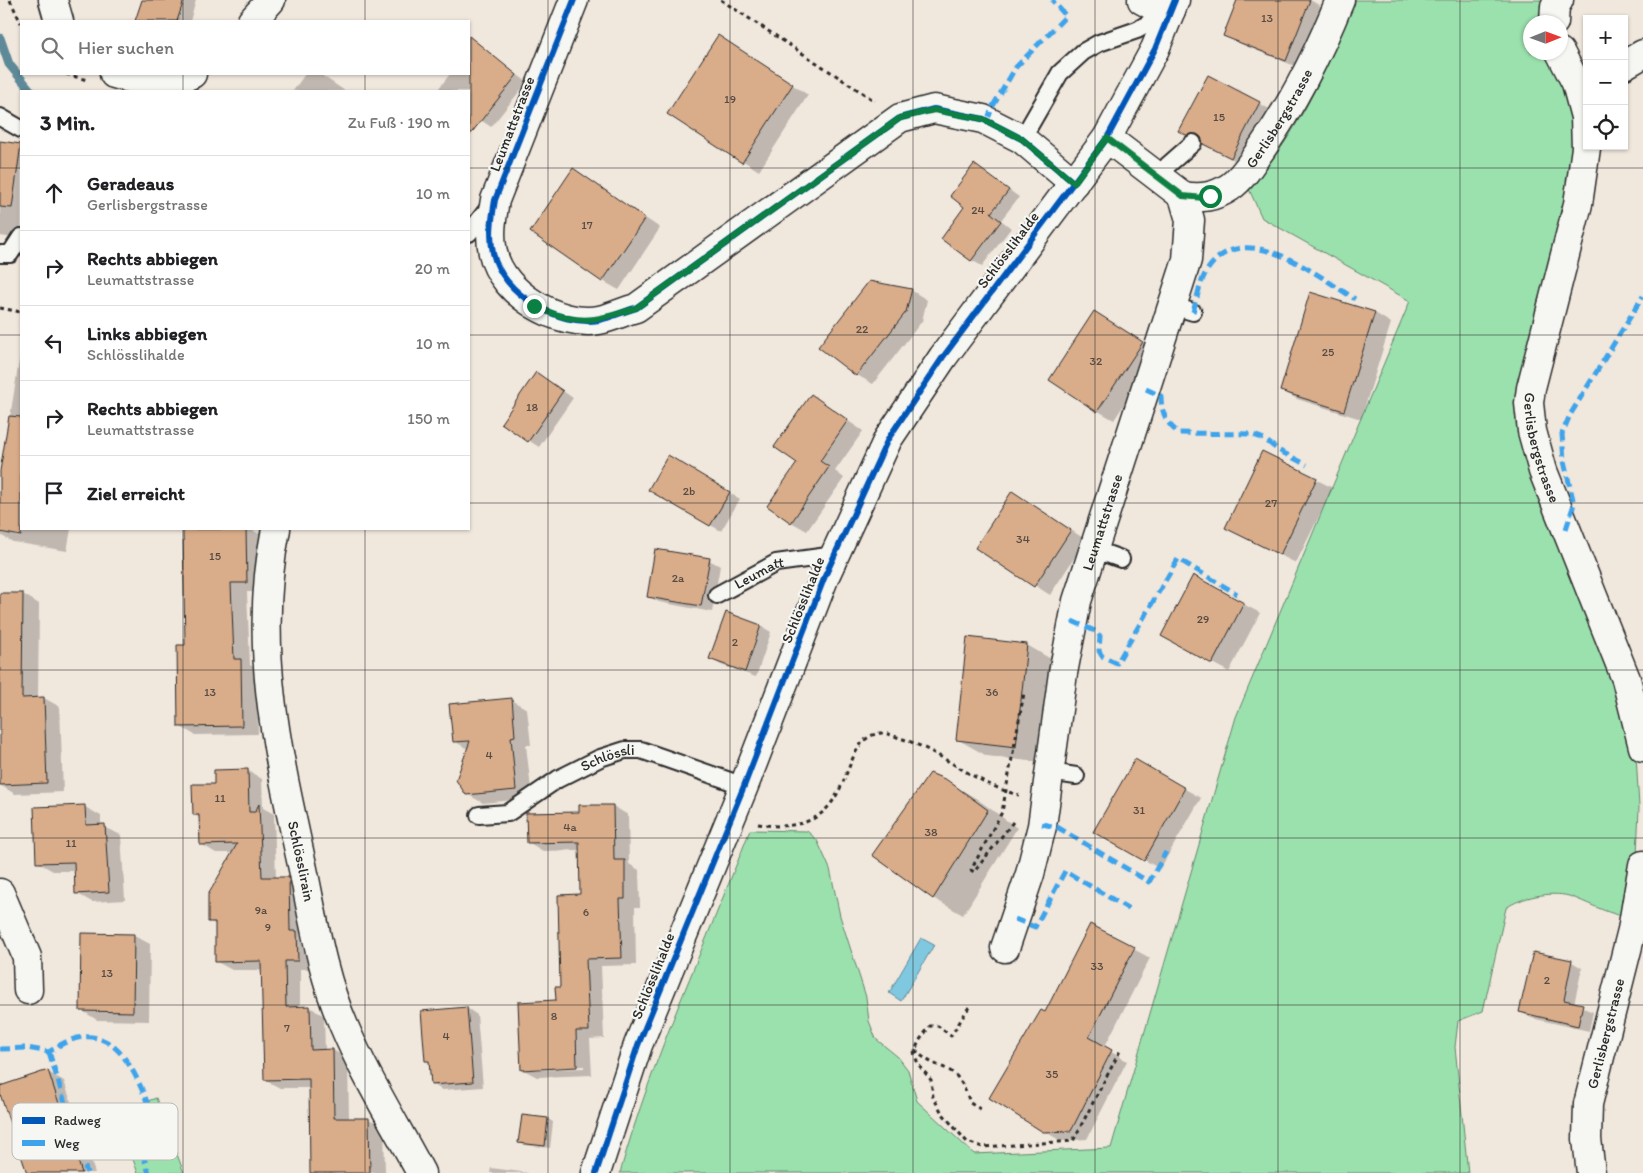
<!DOCTYPE html>
<html lang="de">
<head>
<meta charset="utf-8">
<style>
  :root { --surface:#fff; --page:#f6f6f6; --text:#202124; --muted:#757577; --line:#e0e0e0 }
  body { margin:0; font-family:Itim,sans-serif; background:var(--page); color:var(--text) }
  .controls { position:absolute; right:15px; top:15px; display:grid; overflow:hidden; border-radius:0px; box-shadow:0 1px 4px #0004 }
  .controls button { width:45px; height:45px; display:grid; place-items:center; padding:0; border:0; border-bottom:1px solid var(--line); background:var(--surface); color:var(--text); font:25px sans-serif }
  .compass { position:absolute; left:1523px; top:15px; width:45px; height:45px; border-radius:50%; background:var(--surface); box-shadow:0 1px 4px #0004; rotate:89deg }
  .stop { position:absolute; width:15px; height:15px; margin:-11px; border:4px solid #0b8043; border-radius:50%; background:#fff }
  .stop.end { background:#0b8043; border-color:#fff; box-shadow:0 1px 5px #0008 }
  .list { margin:0; padding:0; list-style:none }
  h2 { display:flex; justify-content:space-between; align-items:center; height:65px; margin:0; padding:0 20px; font-size:21px }
  h2 small { font-size:16px; font-weight:400; color:var(--muted) }
  .list li { display:grid; grid-template-columns:32px 1fr auto; gap:15px; align-items:center; box-sizing:border-box; height:75px; padding:0 20px; border-top:1px solid var(--line) }
  .list b { display:block; font-size:19px; white-space:nowrap }
  .list p { margin:0; font-size:16px; white-space:nowrap; color:var(--muted) }
  .list em { font-size:16px; font-style:normal; color:var(--muted) }
  .icon { flex:none; width:28px; height:28px; fill:none; stroke:currentColor; stroke-width:2; stroke-linecap:round; stroke-linejoin:round }
  .map { position:relative; flex:none; width:1643px; height:1173px; overflow:hidden }
  .search { position:absolute; background:var(--surface); box-shadow:0 1px 4px #0004; left:20px; top:20px; width:450px; height:55px; display:flex; align-items:center; gap:12px; box-sizing:border-box; padding:0 18px; border-radius:0px; color:var(--muted); font-size:19px }
  .panel { position:absolute; background:var(--surface); box-shadow:0 1px 4px #0004; left:20px; top:90px; width:450px; height:440px; border-radius:0px }
  .map>svg:first-child { display:block }
  .green { fill:#9be1ad; stroke:#63866c }
  .water { fill:#7fc8e0; stroke:#5d8998 }
  .shadow { fill:#0003; fill-rule:evenodd }
  .lines { fill:none; stroke-linecap:round; stroke-linejoin:round }
  .stream { stroke:#5d8998; stroke-width:9 }
  .building { fill:#d9ac8a; stroke:#2b2b2b }
  .lane-casing { stroke:#2b2b2b; stroke-width:20 }
  .street-casing { stroke:#2b2b2b; stroke-width:31 }
  .secondary-casing { stroke:#2b2b2b; stroke-width:31 }
  .path { stroke:#2b2b2b; stroke-width:3; stroke-dasharray:4 4; stroke-linecap:butt }
  .lane { stroke:#f6f6f2; stroke-width:16 }
  .street { stroke:#f6f6f2; stroke-width:28 }
  .secondary { stroke:#f6f6f2; stroke-width:28 }
  .quiet { stroke:#3ea3eb; stroke-width:5; stroke-dasharray:10 5; stroke-linecap:butt }
  .cycleway-casing { stroke:#f6f6f2; stroke-width:9 }
  .cycleway { stroke:#0057b8; stroke-width:6 }
  .route { stroke:#0b8043; stroke-width:6 }
  .grid { fill:none; stroke:#2b2b2b; stroke-width:1; stroke-opacity:0.55 }
  .labels { text-anchor:middle; stroke-width:4.5; stroke-linejoin:round; paint-order:stroke }
  .number-label { font-size:12px; fill:#564b43 }
  .street-label { font-size:15px; fill:#2b2b2b; stroke:#f6f6f2 }
  .key { fill:#f6f6f2; stroke:#b9b9b6; stroke-width:1 }
  .key-label { font-size:14px; fill:#2b2b2b }
</style>
</head>
<body>
<div class="map">
<svg width="1643" height="1173" viewBox="0 0 1643 1173">
  <rect width="100%" height="100%" fill="#f0e7dd"/>
  <filter id="ink" filterUnits="userSpaceOnUse"><feTurbulence type="fractalNoise" baseFrequency=".02" numOctaves="2"/><feDisplacementMap in="SourceGraphic" scale="10" xChannelSelector="R" yChannelSelector="G"/><feConvolveMatrix kernelMatrix="1 2 1 2 8 2 1 2 1" color-interpolation-filters="sRGB"/></filter>
  <g filter="url(#ink)">
    <path class="green" d="M1354 0H1549L1545 22H1530V52L1552 53 1571 98 1575 161 1521 380 1613 673 1636 755 1639 807 1637 855 1623 916C1603 912 1587 902 1569 896 1550 891 1521 897 1506 908L1483 1011 1458 1021 1455 1047 1468 1173H620C653 1055 706 944 750 830L807 831 817 840 830 869 840 916 866 997 869 1021 876 1039 898 1057 908 1070 917 1101 974 1154 1111 1148 1236 717 1410 301 1262 218 1248 187C1292 147 1334 56 1354 0Z
      M156 1098 184 1173H138L116 1113Z"/>
    <path class="water" d="M921 938 934 945 901 1001 889 993Z"/>
    <path class="shadow" d="M143 0H196L190 21H136Z
      M1239 0H1310L1326 9 1302 69 1241 44 1225 35Z
      M475 43 527 82 491 127 469 112V91H443L439 88 450 74H469V50Z
      M734 46 808 95 759 171 669 113Z
      M305 74H320L345 91H293Z
      M1208 76 1275 112 1247 167 1180 131Z
      M0 142 21 146V239L0 236Z
      M975 166 1019 197 1001 220 1011 228 982 266 971 260 966 207Z
      M574 170 660 228 619 290 603 281Z
      M911 290 927 300 922 321 873 384 857 375Z
      M1311 294 1375 313 1391 323 1361 419 1297 399 1281 390Z
      M1110 321 1158 353 1114 420 1098 411Z
      M21 349V529H71L67 551 13 542 0 535V479Z
      M547 380 573 398 539 447 502 423Z
      M811 396 863 431 835 471 844 478 807 531 791 522 798 463Z
      M1263 453 1333 488 1296 563 1243 537Z
      M669 457 740 499 721 531 650 490Z
      M1029 502 1086 540 1050 595 977 548Z
      M184 529H250L261 535 262 592H247L250 665 257 669 258 734 195 735 179 726 186 646Z
      M709 560 720 566 712 612 659 602 648 596Z
      M1193 577 1260 613 1229 672 1178 644Z
      M0 594H23L39 604 38 698H44L60 707 63 792 15 794 0 785Z
      M761 626 771 632 756 677 721 665 711 659Z
      M1027 645 1056 662 1046 763 987 756 957 739Z
      M511 700 527 709 531 745H526L532 798 483 803 467 794 468 749 454 741Z
      M1135 761 1201 798 1160 869 1095 831Z
      M247 770 262 779 263 808 274 814 276 878H288L303 887 313 969H300V1008L310 1007 324 1016 325 1051 333 1050 348 1059 349 1119H369L384 1127 385 1173H311L310 1088H280L265 1080 263 970H232L217 962 216 925 210 921 233 853H216L201 844 200 818 194 815 215 785Z
      M946 781 977 799 1017 828 963 915 933 898Z
      M613 806 628 815 629 864 639 870 640 907H635L636 965 601 966 604 1038 590 1039 592 1075 537 1077 522 1069 557 1001 561 988 582 895 581 850 543 851 528 842 580 813V807ZM584 1066V1068L535 1070V1068Z
      M85 807 101 816V826L121 835 125 900 92 902 76 893 75 871H53L37 862 36 808Z
      M1091 926 1150 958 1104 1048 1127 1061 1087 1139 1061 1141 1044 1131 1046 1014Z
      M133 935 150 944 149 1021 97 1020 81 1010Z
      M1572 962 1582 968 1574 1004 1593 1012 1589 1031 1531 1018 1521 1012Z
      M467 1008 477 1015 483 1087 442 1090 432 1084 430 1063 426 1060Z
      M48 1072 64 1081 95 1173H28L0 1087Z
      M523 1116 548 1119 553 1122 550 1148 525 1145 520 1142Z
      M491 1168 529 1173H490Z"/>
    <g class="lines">
      <path class="stream" d="M0 38 9 64 31 91"/>
    </g>
    <path class="building" d="M142 0H184L177 21H135Z
      M1237 0H1310L1286 61 1223 36Z
      M718 35 793 84 742 163 667 114Z
      M469 36 517 75 469 136Z
      M1208 75 1260 102 1231 158 1203 144 1201 137 1197 134 1186 135 1178 131Z
      M0 141 21 144 12 208 0 207Z
      M974 164 1009 190 991 213 1001 221 971 261 941 239 964 207 950 196Z
      M573 168 645 218 602 282 530 232Z
      M869 281 912 289 906 312 856 376 818 347Z
      M1310 292 1375 312 1344 411 1280 391Z
      M1094 311 1143 342 1097 412 1049 380Z
      M536 372 563 391 528 442 501 423Z
      M811 394 848 420 820 461 829 467 791 523 767 506 797 463 774 447Z
      M9 416 21 417V536L0 532V471Z
      M1262 451 1317 478 1280 555 1225 528Z
      M668 455 730 492 710 526 648 490Z
      M1012 491 1071 530 1034 587 975 548Z
      M183 529H246L247 583H231L234 659H241L242 726 178 727 177 645H185Z
      M655 549 710 558 701 606 647 597Z
      M1193 575 1244 603 1212 664 1161 636Z
      M0 593H23L22 698 44 697 47 783 0 785Z
      M726 612 761 625 745 672 709 659Z
      M967 637 1027 644 1016 747 956 740Z
      M512 698 515 736 511 737 516 790 466 795 456 780 470 741 453 742 449 704Z
      M1135 759 1185 788 1144 861 1093 832Z
      M248 769 249 812H255L259 804 262 877H289L290 931H297L298 961H285L286 1007 310 1006 311 1050 333 1049 334 1118H369L370 1173H310L309 1079 264 1080 261 961 215 962V922H208V895L237 844 200 845 199 815H193L192 784H214V770Z
      M930 773 947 780 988 810 933 899 872 855Z
      M85 805 86 825 105 824 109 892 75 894 74 862 36 863 34 807Z
      M579 805H613L614 860H625V899H620L622 958 586 959 589 1031H576L577 1067 521 1070 518 1002 556 1000 555 987H560L558 895 580 894 579 842 527 843 526 813 579 812Z
      M1090 924 1135 947 1089 1037 1112 1050 1071 1131 1043 1132 989 1098 1041 1010 1045 1012Z
      M81 933 134 934 133 1012 80 1011Z
      M1533 952 1572 960 1564 1000 1583 1004 1578 1026 1519 1012Z
      M467 1007 473 1082 431 1085 429 1061H425L421 1011Z
      M48 1070 72 1143 82 1173H27L0 1094V1086Z
      M522 1115 548 1118 545 1146 518 1143Z"/>
    <g class="lines">
      <defs>
        <g id="lane">
          <path d="M0 117 21 129"/>
          <path d="M1022 139 1060 73 1083 52 1099 43 1137 30 1169 12"/>
          <path d="M1159 177 1168 165 1193 143"/>
          <path d="M469 233 491 205"/>
          <path d="M0 254H10L21 237"/>
          <path d="M1173 306 1193 312"/>
          <path d="M1093 549 1121 559"/>
          <path id="s1" d="M717 595 776 563 835 555"/>
          <path d="M1050 772 1076 776"/>
          <path id="s2" d="M479 815 508 813 558 779 600 758 625 750H641L744 786"/>
        </g>
        <g id="street">
          <path d="M53 0 59 21"/>
          <path d="M574 0 495 200C492 218 489 234 493 253 502 294 559 327 599 320 611 318 624 311 636 308L900 118 934 109 983 119 1022 139 1074 183"/>
          <path d="M1142 0 1153 6 1171 10"/>
          <path d="M252 21 271 0"/>
          <path d="M1554 22 1555 6 1559 0"/>
          <path id="s3" d="M1560 52 1576 83 1585 117 1586 148 1578 204 1531 388 1529 403 1532 431 1543 471 1626 679 1643 747"/>
          <path d="M1624 65 1643 54"/>
          <path d="M114 74C146 82 161 89 192 74"/>
          <path id="s4" d="M1183 196C1201 199 1215 197 1230 187 1244 177 1252 162 1262 148 1294 102 1319 52 1340 0"/>
          <path id="s5" d="M276 529C252 645 278 755 303 869 314 922 322 976 344 1026 365 1076 395 1124 421 1173"/>
          <path d="M0 893 27 957 28 990"/>
          <path id="s6" d="M1005 948 1030 874 1042 826 1063 673 1077 601 1187 260 1190 220 1183 196 1107 138"/>
          <path id="s7" d="M1591 1173 1587 1139 1588 1104 1632 930 1643 865"/>
        </g>
        <path id="secondary" d="M596 1173 638 1045 744 786 825 576 888 439 943 357 1107 138 1155 49 1175 0"/>
      </defs>
      <use href="#lane" class="lane-casing"/>
      <use href="#street" class="street-casing"/>
      <use href="#secondary" class="secondary-casing"/>
      <path class="path" d="M10 0 21 23
        M721 0 875 101
        M66 74 87 80
        M0 308 21 312
        M1013 822 974 872 971 870 1002 812 1024 693
        M758 824C864 841 832 738 881 733 888 733 896 737 903 739 944 753 977 785 1019 795
        M969 1007 951 1036 938 1026H930L919 1041 914 1053 918 1064 931 1080 933 1097 942 1113 967 1142 983 1147 1073 1141 1121 1049
        M915 1050C941 1076 955 1057 970 1103L982 1110"/>
      <use href="#lane" class="lane"/>
      <use href="#street" class="street"/>
      <use href="#secondary" class="secondary"/>
      <path class="quiet" d="M987 121 993 106 1016 67 1066 16 1052 0
        M1193 312C1197 299 1200 280 1208 269 1244 216 1318 276 1355 299
        M1146 389 1161 396C1161 411 1166 424 1179 433L1251 434 1264 439 1278 450 1307 465
        M1566 529 1574 504 1564 461 1562 434 1570 415 1643 296
        M1072 621 1097 632 1100 636 1099 651 1102 656 1117 663 1178 559 1237 594
        M1042 824 1057 827 1149 882 1166 852
        M1015 919 1035 927 1065 871 1129 909
        M0 1049 27 1048 49 1052C122 1000 143 1094 163 1146L142 1152 149 1173
        M49 1052 87 1173"/>
      <defs>
        <path id="cycleway" d="M574 0 495 200C492 218 489 234 493 253 502 294 559 327 599 320 611 318 624 311 636 308L900 118 934 109 983 119 1022 139 1074 183
          M596 1173 638 1045 744 786 825 576 888 439 943 357 1107 138 1155 49 1175 0"/>
      </defs>
      <use href="#cycleway" class="cycleway-casing"/>
      <use href="#cycleway" class="cycleway"/>
    </g>
  </g>
  <g class="lines" filter="url(#ink)">
    <path class="route" d="M534 306C579 325 589 323 636 308L900 118 934 110 983 119 1022 139 1074 183 1107 138 1183 196 1204 198 1210 196"/>
  </g>
  <path class="grid" d="M183 0V21M365 0V21M548 0V1173M730 0V1173M913 0V1173M1095 0V1173M1278 0V1173M1460 0V1173M183 74V91M365 74V91M0 168H21M469 168H1643M0 335H21M469 335H1643M0 503H21M469 503H1643M183 529V1173M365 529V1173M0 670H1643M0 838H1643M0 1005H1643"/>
  <g class="labels">
    <g class="number-label">
      <text x="1267" y="22">13</text>
      <text x="730" y="103">19</text>
      <text x="1219" y="121">15</text>
      <text x="978" y="214">24</text>
      <text x="587" y="229">17</text>
      <text x="862" y="333">22</text>
      <text x="1328" y="356">25</text>
      <text x="1096" y="365">32</text>
      <text x="532" y="411">18</text>
      <text x="689" y="495">2b</text>
      <text x="1271" y="507">27</text>
      <text x="1023" y="543">34</text>
      <text x="215" y="560">15</text>
      <text x="678" y="582">2a</text>
      <text x="1203" y="623">29</text>
      <text x="735" y="646">2</text>
      <text x="210" y="696">13</text>
      <text x="992" y="696">36</text>
      <text x="489" y="759">4</text>
      <text x="220" y="802">11</text>
      <text x="1139" y="814">31</text>
      <text x="570" y="831">4a</text>
      <text x="931" y="836">38</text>
      <text x="71" y="847">11</text>
      <text x="261" y="914">9a</text>
      <text x="586" y="916">6</text>
      <text x="268" y="931">9</text>
      <text x="1097" y="970">33</text>
      <text x="107" y="977">13</text>
      <text x="1547" y="984">2</text>
      <text x="554" y="1020">8</text>
      <text x="287" y="1032">7</text>
      <text x="446" y="1040">4</text>
      <text x="1052" y="1078">35</text>
    </g>
    <g class="street-label">
      <text dy="5" stroke="none"><textPath href="#s4" startOffset="134">Gerlisbergstrasse</textPath></text>
      <text transform="translate(512 124) rotate(-69)" y="5">Leumattstrasse</text>
      <text transform="translate(1008 250) rotate(-53)" y="5">Schlösslihalde</text>
      <text dy="5" stroke="none"><textPath href="#s3" startOffset="409">Gerlisbergstrasse</textPath></text>
      <text dy="5" stroke="none"><textPath href="#s6" startOffset="438">Leumattstrasse</textPath></text>
      <text dy="5" stroke="none"><textPath href="#s1" startOffset="48">Leumatt</textPath></text>
      <text transform="translate(803 600) rotate(-68)" y="5">Schlösslihalde</text>
      <text dy="5" stroke="none"><textPath href="#s2" startOffset="144">Schlössli</textPath></text>
      <text dy="5" stroke="none"><textPath href="#s5" startOffset="336">Schlösslirain</textPath></text>
      <text transform="translate(653 976) rotate(-68)" y="5">Schlösslihalde</text>
      <text dy="5" stroke="none"><textPath href="#s7" startOffset="142">Gerlisbergstrasse</textPath></text>
    </g>
  </g>
  <rect x="12" y="1103" width="166" height="57" rx="8" class="key"/>
  <rect x="22" y="1117" width="23" height="7" fill="#0057b8"/>
  <rect x="22" y="1140" width="23" height="6" fill="#3ea3eb"/>
  <g class="key-label">
    <text x="54" y="1125">Radweg</text>
    <text x="54" y="1148">Weg</text>
  </g>
</svg>
<div class="controls">
<button>+</button>
<button>−</button>
<button><svg class="icon" aria-label="locate" viewBox="0 0 24 24"><circle cx="12" cy="12" r="6"/><path d="M12 2v4M12 18v4M2 12h4M18 12h4"/></svg></button>
</div>
<svg class="compass" viewBox="-18 -18 36 36"><path d="M0-13l5 13h-10z" fill="#e53935"/><path d="M0 13l5-13h-10z" fill="#757577"/></svg>
<div class="stop" style="left:1210px;top:196px"></div>
<div class="stop end" style="left:534px;top:306px"></div>
<div class="search"><svg class="icon" aria-label="search" viewBox="0 0 24 24"><circle cx="10" cy="10" r="6"/><path d="M15 15l6 6"/></svg>Hier suchen</div>
<section class="panel">
<h2>3 Min.<small>Zu Fuß · 190 m</small></h2>
<ul class="list">
<li><svg class="icon" aria-label="ahead" viewBox="0 0 24 24"><path d="M12 20V5M6 11l6-6 6 6"/></svg><div><b>Geradeaus</b><p>Gerlisbergstrasse</p></div><em>10 m</em></li>
<li><svg class="icon" aria-label="right" viewBox="0 0 24 24"><path d="M7 20v-9h11M14 6l5 5-5 5"/></svg><div><b>Rechts abbiegen</b><p>Leumattstrasse</p></div><em>20 m</em></li>
<li><svg class="icon" aria-label="left" viewBox="0 0 24 24"><path d="M17 20v-9H6M10 6l-5 5 5 5"/></svg><div><b>Links abbiegen</b><p>Schlösslihalde</p></div><em>10 m</em></li>
<li><svg class="icon" aria-label="right" viewBox="0 0 24 24"><path d="M7 20v-9h11M14 6l5 5-5 5"/></svg><div><b>Rechts abbiegen</b><p>Leumattstrasse</p></div><em>150 m</em></li>
<li><svg class="icon" aria-label="arrive" viewBox="0 0 24 24"><path d="M6 21V4h12l-3 4 3 4H6"/></svg><div><b>Ziel erreicht</b></div></li>
</ul>
</section>
</div>
</body>
</html>
